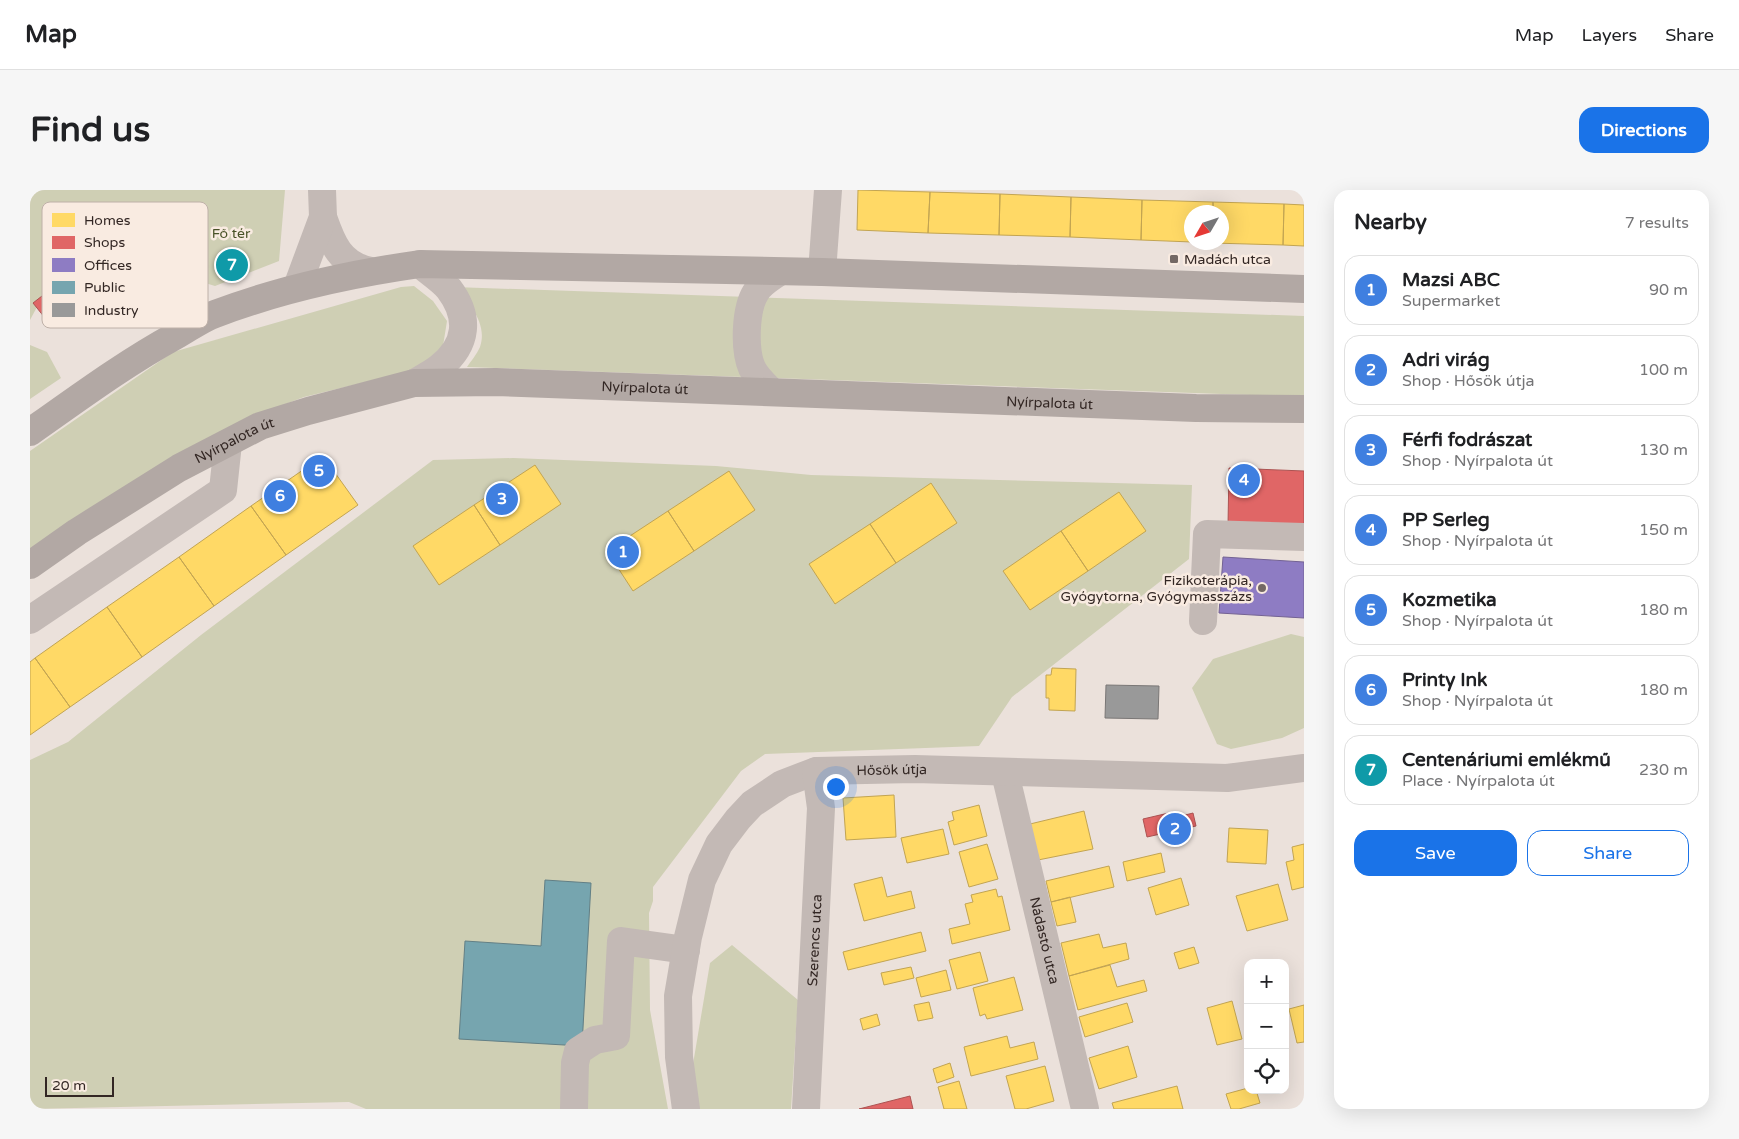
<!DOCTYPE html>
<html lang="en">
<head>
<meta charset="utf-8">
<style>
  :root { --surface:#fff; --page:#f6f6f6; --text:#202124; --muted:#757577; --line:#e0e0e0; --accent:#1a73e8 }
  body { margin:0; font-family:"Varela Round",sans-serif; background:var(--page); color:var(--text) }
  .controls { position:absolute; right:15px; bottom:15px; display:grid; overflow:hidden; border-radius:10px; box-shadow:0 5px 20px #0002 }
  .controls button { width:45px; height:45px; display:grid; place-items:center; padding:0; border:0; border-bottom:1px solid var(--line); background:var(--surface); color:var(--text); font:25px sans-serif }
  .compass { position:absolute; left:1154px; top:15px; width:45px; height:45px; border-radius:50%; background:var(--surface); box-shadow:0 5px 20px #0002; rotate:231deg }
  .scale { position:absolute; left:15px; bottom:12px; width:69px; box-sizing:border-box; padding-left:5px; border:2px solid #332724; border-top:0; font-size:14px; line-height:18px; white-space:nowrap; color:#332724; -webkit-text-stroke:4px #f9ebe1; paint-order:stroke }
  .you { position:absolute; left:805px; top:596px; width:18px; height:18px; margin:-12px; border:4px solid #fff; border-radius:50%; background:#1a73e8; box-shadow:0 0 0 8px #1a73e833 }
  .badge { display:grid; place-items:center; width:32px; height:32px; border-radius:50%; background:var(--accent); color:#fff; font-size:16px; font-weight:700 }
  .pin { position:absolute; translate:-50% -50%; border:2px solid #fff; box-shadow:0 1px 5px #0006 }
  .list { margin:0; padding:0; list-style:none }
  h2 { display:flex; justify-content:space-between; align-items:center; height:65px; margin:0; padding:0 20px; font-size:21px }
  h2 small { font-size:16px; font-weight:400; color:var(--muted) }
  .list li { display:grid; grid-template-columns:32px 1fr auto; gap:15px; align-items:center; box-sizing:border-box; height:70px; margin:0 10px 10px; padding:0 10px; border:1px solid var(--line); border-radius:15px }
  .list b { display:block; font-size:19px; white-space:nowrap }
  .list p { margin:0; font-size:16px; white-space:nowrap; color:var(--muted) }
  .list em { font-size:16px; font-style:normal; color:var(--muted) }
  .actions { display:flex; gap:10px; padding:15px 20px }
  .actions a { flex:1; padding:11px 0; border:1px solid var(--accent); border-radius:15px; text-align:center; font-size:18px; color:var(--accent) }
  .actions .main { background:var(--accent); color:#fff }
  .icon { flex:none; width:28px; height:28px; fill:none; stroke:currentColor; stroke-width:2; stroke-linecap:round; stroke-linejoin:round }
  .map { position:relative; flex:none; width:1274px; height:919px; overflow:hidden; border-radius:15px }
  header { display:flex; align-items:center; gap:30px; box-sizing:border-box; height:70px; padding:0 25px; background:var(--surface); border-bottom:1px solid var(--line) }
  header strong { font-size:24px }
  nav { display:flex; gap:28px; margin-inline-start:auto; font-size:18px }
  .intro { display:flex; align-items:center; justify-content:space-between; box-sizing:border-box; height:120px; padding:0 30px }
  h1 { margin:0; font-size:35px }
  .button { padding:12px 22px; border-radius:15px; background:var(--accent); color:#fff; font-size:18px; font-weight:700 }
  main { display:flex; gap:30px; padding:0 30px }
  aside { flex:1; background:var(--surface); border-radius:15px; box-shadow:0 5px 20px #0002 }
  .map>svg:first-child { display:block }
  .green { fill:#cfcfb4 }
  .homes { fill:#ffd966; stroke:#c2a452 }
  .shops { fill:#e06666; stroke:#ac5352 }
  .offices { fill:#8e7cc3; stroke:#736293 }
  .public { fill:#76a5af; stroke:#627f85 }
  .industry { fill:#999; stroke:#7a7776 }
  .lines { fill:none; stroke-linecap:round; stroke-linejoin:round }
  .minor { stroke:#c3b9b5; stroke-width:28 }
  .major { stroke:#b2a8a4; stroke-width:28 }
  .poi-dot { fill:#736864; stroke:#f9ebe1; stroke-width:2 }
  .labels { text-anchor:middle; stroke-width:5; stroke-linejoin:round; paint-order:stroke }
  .park-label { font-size:14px; fill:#495227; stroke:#f9ebe1 }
  .poi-label { font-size:14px; fill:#332724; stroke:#f9ebe1; text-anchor:start }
  .street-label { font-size:14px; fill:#332724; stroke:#f9ebe1 }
  .key { fill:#f9ebe1; stroke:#beb0a8; stroke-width:1 }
  .key-label { font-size:14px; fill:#332724 }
</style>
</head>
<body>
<header>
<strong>Map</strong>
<nav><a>Map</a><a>Layers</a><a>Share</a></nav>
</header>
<div class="intro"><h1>Find us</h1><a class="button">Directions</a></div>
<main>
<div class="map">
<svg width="1274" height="919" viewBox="0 0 1274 919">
  <rect width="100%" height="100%" fill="#ebe1db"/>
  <path class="green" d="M0 0H255L249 71 185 96 172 92 161 58 76 57 28 78 0 130Z
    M384 96 403 111 417 131 413 156 394 173 381 181 274 207 229 224 0 366V261L143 162 371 97Z
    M424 97 1274 126V207L437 177C441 171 447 164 450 157 458 133 439 113 424 97Z
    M0 155 17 162 31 188 0 209Z
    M483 268 686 276 781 285 1162 295 1159 369 982 507 949 556 735 564 711 581 623 697V711L619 723 620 820 638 919H336L319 912 0 919V570L38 552 171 445 403 270Z
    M1261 444 1274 447V538L1252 548 1201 559 1187 554 1162 498 1183 469Z
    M702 755 768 810 761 919H669L662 880 680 773Z"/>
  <path class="homes" d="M828 0 900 2 898 43 827 40Z
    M900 2 970 4 969 45 898 43Z
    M970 4 1041 7 1040 47 969 45Z
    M1041 7 1112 10 1111 50 1040 47Z
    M1112 10 1183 12V22H1162V52L1111 50Z
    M1183 12 1254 14 1253 55 1182 53 1192 52V22H1183Z
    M1254 14 1274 15V56L1253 55Z
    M293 266 328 315 256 365 221 316Z
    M505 275 531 314 470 355 444 315Z
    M699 281 725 320 664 361 638 321Z
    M901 293 927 333 866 373 840 334Z
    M1089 302 1116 341 1058 381 1031 341Z
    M444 315 470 355 409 395 383 356Z
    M221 316 256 365 184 416 149 367Z
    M638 321 664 361 603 401 577 361Z
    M840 334 866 373 805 414 779 374Z
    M1031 341 1058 381 1000 420 973 381Z
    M149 367 184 416 112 467 77 417Z
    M77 417 112 467 40 517 5 468Z
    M5 468 40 517 0 545V472Z
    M1022 478 1046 479 1045 521 1019 520V508H1016V485H1021Z
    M864 605 866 647 816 650 813 608Z
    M949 615 957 646 924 655 918 632 924 630 922 622Z
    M1054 621 1063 659 1008 670 1000 634Z
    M1199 638 1238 640 1236 674 1197 672Z
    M913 639 919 664 877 673 871 648Z
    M957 654 968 689 939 697 929 662Z
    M1274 654V697L1262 700 1256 672 1264 670 1262 657Z
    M1131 663 1135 682 1097 691 1093 672Z
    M1079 676 1084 697 1021 712 1016 691Z
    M852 687 857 707 881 701 885 718 834 731 824 694Z
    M1151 688 1159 715 1126 725 1118 698Z
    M1248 694 1258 730 1217 741 1206 706Z
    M966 699 968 707 972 706 980 740 922 754 919 739 940 734 935 714 943 712 941 705Z
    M1040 707 1046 732 1027 736 1021 712Z
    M891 742 896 761 818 780 813 762Z
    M1069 744 1073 758 1096 753 1099 769 1039 786 1031 753Z
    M1164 757 1169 773 1149 779 1144 763Z
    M950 762 958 791 927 799 919 770Z
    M1080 775 1087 797 1114 790 1117 801 1048 820 1039 786Z
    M881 777 884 788 854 795 851 783Z
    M916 780 921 800 891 807 886 788Z
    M984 787 993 820 957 829 955 824 950 826 943 798Z
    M1202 811 1212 849 1187 855 1177 818Z
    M899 812 903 828 888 831 884 815Z
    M1097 813 1103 832 1055 847 1049 827Z
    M1274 815V852L1267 853 1259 819Z
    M847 824 850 835 833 840 830 829Z
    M977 846 980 858 1004 852 1008 869 941 886 934 857Z
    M1098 856 1107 887 1069 899 1059 868Z
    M920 873 924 887 907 893 903 879Z
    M1015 876 1024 911 996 919H985L976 886Z
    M929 891 937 919H914L908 897Z
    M1147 896 1153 919H1084L1082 913Z
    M1218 898V900H1226L1230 913 1209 919H1201L1196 904Z"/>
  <path class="shops" d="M12 106 24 120 15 128 3 113Z
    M1199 278 1274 281V339L1198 336Z
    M1143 622 1144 628 1163 623 1166 636 1117 647 1113 629Z
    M880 906 883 919H829Z"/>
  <path class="offices" d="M1193 367 1274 372V428L1189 423Z"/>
  <path class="public" d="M515 690 561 693 552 856 429 849 435 751 511 756Z"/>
  <path class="industry" d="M1076 495 1129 496 1128 529 1075 528Z"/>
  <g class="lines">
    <g class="minor">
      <path d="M293 27C302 53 310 75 341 81"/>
      <path d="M792 82 798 0"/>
      <path d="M267 97 293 27 292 0"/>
      <path d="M384 193C393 188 403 183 410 177 438 154 440 127 419 99 412 90 399 82 390 74"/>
      <path d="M742 202C735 195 726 187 722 178 714 160 715 119 726 102 731 93 741 88 749 82"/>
      <path d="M0 430 193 300 198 253"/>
      <path d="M1173 431 1177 344 1274 347"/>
      <path id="s1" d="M975 583 1055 919"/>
      <path d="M544 919 545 873 548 861 565 850 586 846 591 751 656 760"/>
      <path id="s2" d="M656 919 649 867 648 806 658 747 672 690 689 654 708 629 722 614 752 594 786 581 885 579 1197 588 1274 578"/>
      <path id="s3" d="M776 919 791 618 786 581"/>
    </g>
    <g class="major">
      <path d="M0 242C47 209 94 174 145 146 158 139 171 129 185 124 251 99 320 84 390 74L792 82 1274 99"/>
      <path id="s4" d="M0 375 47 342 149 278 230 236 278 221 384 193 466 192 1166 218 1274 219"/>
    </g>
  </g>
  <g class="poi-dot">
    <rect x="1139" y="64" width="10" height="10" rx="2.5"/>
    <circle cx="1232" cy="398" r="5"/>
  </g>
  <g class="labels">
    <g class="park-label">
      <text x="201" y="48">Fő tér</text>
    </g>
    <g class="poi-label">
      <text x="1154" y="74">Madách utca</text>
      <text x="1222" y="395" text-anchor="end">Fizikoterápia,<tspan x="1222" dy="16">Gyógytorna, Gyógymasszázs</tspan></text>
    </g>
    <g class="street-label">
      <text dy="5" stroke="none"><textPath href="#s4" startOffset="660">Nyírpalota út</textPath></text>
      <text dy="5" stroke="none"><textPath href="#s4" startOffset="1065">Nyírpalota út</textPath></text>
      <text dy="5" stroke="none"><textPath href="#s4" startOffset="240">Nyírpalota út</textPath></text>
      <text dy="5" stroke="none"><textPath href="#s2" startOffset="472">Hősök útja</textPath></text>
      <text dy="5" stroke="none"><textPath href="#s3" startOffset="169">Szerencs utca</textPath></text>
      <text dy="5" stroke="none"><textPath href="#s1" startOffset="172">Nádastó utca</textPath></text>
    </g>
  </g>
  <rect x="12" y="12" width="166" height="126" rx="8" class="key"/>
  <rect x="22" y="23" width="23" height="14" fill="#ffd966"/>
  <rect x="22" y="46" width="23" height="13" fill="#e06666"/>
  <rect x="22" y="68" width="23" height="14" fill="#8e7cc3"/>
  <rect x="22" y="91" width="23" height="13" fill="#76a5af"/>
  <rect x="22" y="113" width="23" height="14" fill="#999"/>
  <g class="key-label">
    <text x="54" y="35">Homes</text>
    <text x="54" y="57">Shops</text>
    <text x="54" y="80">Offices</text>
    <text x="54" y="102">Public</text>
    <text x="54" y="125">Industry</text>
  </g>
</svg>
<div class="controls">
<button>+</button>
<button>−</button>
<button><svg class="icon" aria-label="locate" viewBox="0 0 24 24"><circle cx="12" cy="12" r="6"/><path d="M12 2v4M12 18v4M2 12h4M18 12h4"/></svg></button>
</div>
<svg class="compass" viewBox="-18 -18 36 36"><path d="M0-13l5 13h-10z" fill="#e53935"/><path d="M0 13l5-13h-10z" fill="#757577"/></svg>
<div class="scale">20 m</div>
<div class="you"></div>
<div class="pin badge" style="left:593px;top:362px;background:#3f7fe0">1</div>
<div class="pin badge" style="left:1145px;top:639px;background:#3f7fe0">2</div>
<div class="pin badge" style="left:472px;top:309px;background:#3f7fe0">3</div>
<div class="pin badge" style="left:1214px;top:290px;background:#3f7fe0">4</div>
<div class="pin badge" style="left:289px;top:281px;background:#3f7fe0">5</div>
<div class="pin badge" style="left:250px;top:306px;background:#3f7fe0">6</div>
<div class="pin badge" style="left:202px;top:75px;background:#0f9aa8">7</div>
</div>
<aside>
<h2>Nearby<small>7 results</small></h2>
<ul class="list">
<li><span class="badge" style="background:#3f7fe0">1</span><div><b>Mazsi ABC</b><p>Supermarket</p></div><em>90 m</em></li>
<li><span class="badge" style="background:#3f7fe0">2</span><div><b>Adri virág</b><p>Shop · Hősök útja</p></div><em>100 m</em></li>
<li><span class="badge" style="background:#3f7fe0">3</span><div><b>Férfi fodrászat</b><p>Shop · Nyírpalota út</p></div><em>130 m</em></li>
<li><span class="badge" style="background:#3f7fe0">4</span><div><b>PP Serleg</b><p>Shop · Nyírpalota út</p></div><em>150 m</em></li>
<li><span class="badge" style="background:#3f7fe0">5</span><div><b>Kozmetika</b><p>Shop · Nyírpalota út</p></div><em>180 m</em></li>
<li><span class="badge" style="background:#3f7fe0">6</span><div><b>Printy Ink</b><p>Shop · Nyírpalota út</p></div><em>180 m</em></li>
<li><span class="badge" style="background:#0f9aa8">7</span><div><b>Centenáriumi emlékmű</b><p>Place · Nyírpalota út</p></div><em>230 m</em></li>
</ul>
<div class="actions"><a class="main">Save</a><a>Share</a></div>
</aside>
</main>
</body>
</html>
